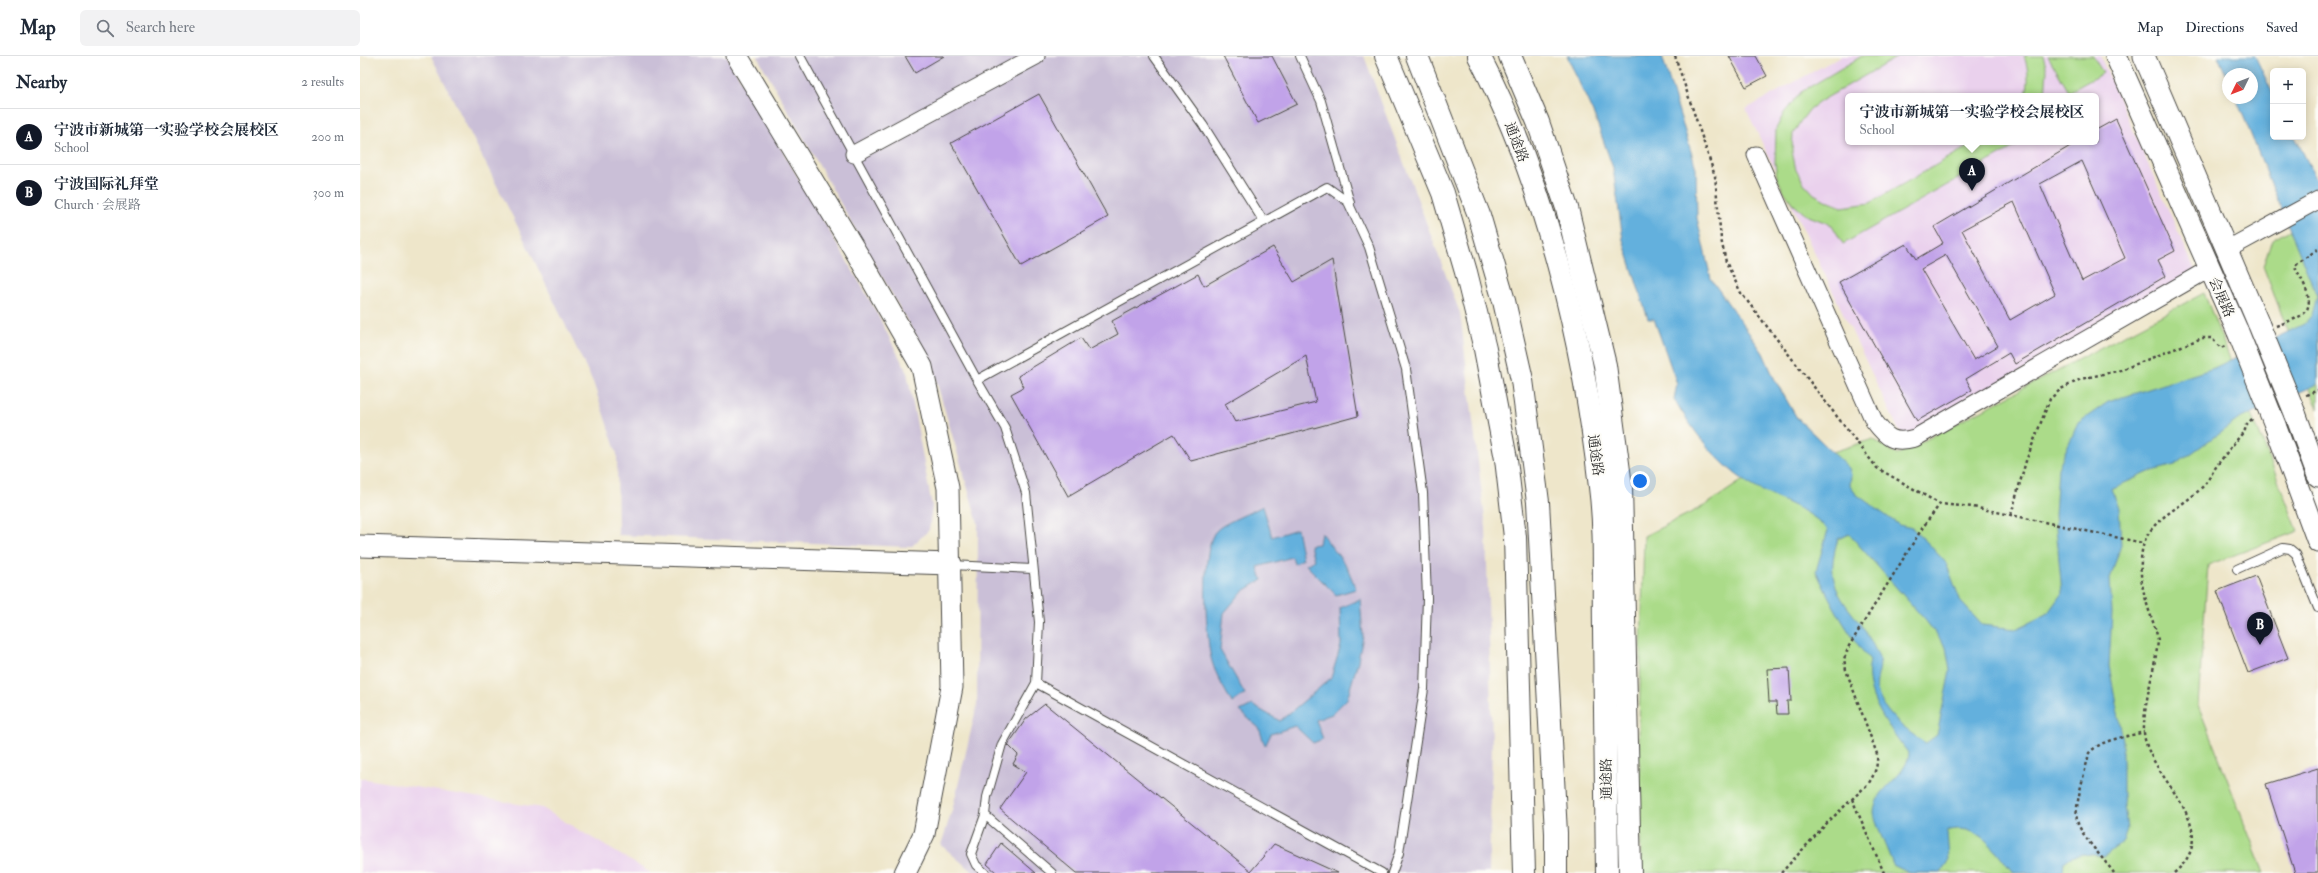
<!DOCTYPE html>
<html lang="en">
<head>
<meta charset="utf-8">
<style>
  :root { --surface:#fff; --page:#f2f2f3; --text:#1f2937; --muted:#747a83; --line:#e0e1e3; --accent:#111827 }
  body { margin:0; font-family:"IM FELL Double Pica","Noto Serif SC",serif; background:var(--page); color:var(--text) }
  .controls { position:absolute; right:12px; top:12px; display:grid; overflow:hidden; border-radius:6px; box-shadow:0 2px 10px #0003 }
  .controls button { width:36px; height:36px; display:grid; place-items:center; padding:0; border:0; border-bottom:1px solid var(--line); background:var(--surface); color:var(--text); font:20px sans-serif }
  .compass { position:absolute; left:1862px; top:12px; width:36px; height:36px; border-radius:50%; background:var(--surface); box-shadow:0 2px 10px #0003; rotate:227deg }
  .you { position:absolute; left:1280px; top:425px; width:14px; height:14px; margin:-10px; border:3px solid #fff; border-radius:50%; background:#1a73e8; box-shadow:0 0 0 6px #1a73e833 }
  .badge { display:grid; place-items:center; width:26px; height:26px; border-radius:50%; background:var(--accent); color:#fff; font-size:13px; font-weight:700 }
  .pin { position:absolute; translate:-50% -33px; filter:drop-shadow(0 1px 2px #0008) }
  .pin::after { content:''; position:absolute; top:21px; width:14px; height:12px; background:inherit; clip-path:polygon(0 0,100% 0,50% 100%) }
  .popup { position:absolute; left:1485px; top:37px; width:254px; height:52px; box-sizing:border-box; display:grid; place-content:center; border-radius:6px; background:var(--surface); filter:drop-shadow(0 1px 3px #0005); font-size:13px; white-space:nowrap; color:var(--muted) }
  .popup b { font-size:15px; color:var(--text) }
  .popup::after { content:''; position:absolute; left:50%; top:100%; margin-left:-8px; border:8px solid transparent; border-top-color:var(--surface) }
  .list { margin:0; padding:0; list-style:none }
  h2 { display:flex; justify-content:space-between; align-items:center; height:52px; margin:0; padding:0 16px; font-size:17px }
  h2 small { font-size:13px; font-weight:400; color:var(--muted) }
  .list li { display:grid; grid-template-columns:26px 1fr auto; gap:12px; align-items:center; box-sizing:border-box; height:56px; padding:0 16px; border-top:1px solid var(--line) }
  .list b { display:block; font-size:15px; white-space:nowrap }
  .list p { margin:0; font-size:13px; white-space:nowrap; color:var(--muted) }
  .list em { font-size:13px; font-style:normal; color:var(--muted) }
  .icon { flex:none; width:22px; height:22px; fill:none; stroke:currentColor; stroke-width:2; stroke-linecap:round; stroke-linejoin:round }
  .map { position:relative; flex:none; width:1958px; height:817px; overflow:hidden }
  header { display:flex; align-items:center; gap:24px; box-sizing:border-box; height:56px; padding:0 20px; background:var(--surface); border-bottom:1px solid var(--line) }
  header strong { font-size:19px }
  nav { display:flex; gap:22px; margin-inline-start:auto; font-size:14px }
  .search { width:280px; height:36px; background:var(--page); display:flex; align-items:center; gap:10px; box-sizing:border-box; padding:0 14px; border-radius:6px; color:var(--muted); font-size:15px }
  main { display:flex }
  aside { flex:1; background:var(--surface) }
  .map>svg:first-child { display:block }
  .built { fill:#ead1ed; fill-rule:evenodd }
  .industrial { fill:#cabfd7 }
  .green { fill:#abdb89; stroke:#6b835a }
  .water { fill:#64b0dd; stroke:#486e84; fill-rule:evenodd }
  .building { fill:#c1a3e9; fill-rule:evenodd }
  .lines { fill:none; stroke-linecap:round; stroke-linejoin:round }
  .service-casing { stroke:#484743; stroke-width:10 }
  .minor-casing { stroke:#484743; stroke-width:19 }
  .tertiary-casing { stroke:#484743; stroke-width:23 }
  .secondary-casing { stroke:#484743; stroke-width:24 }
  .primary-casing { stroke:#484743; stroke-width:24 }
  .path { stroke:#484743; stroke-width:2.5; stroke-dasharray:3 3; stroke-linecap:butt }
  .service { stroke:#fff; stroke-width:8 }
  .minor { stroke:#fff; stroke-width:17 }
  .tertiary { stroke:#fff; stroke-width:21 }
  .secondary { stroke:#fff; stroke-width:22 }
  .primary { stroke:#fff; stroke-width:22 }
  .tertiary-bridge-casing { stroke:#484743; stroke-width:23; stroke-linecap:butt }
  .tertiary-bridge { stroke:#fff; stroke-width:21 }
  .labels { text-anchor:middle; stroke-width:4; stroke-linejoin:round; paint-order:stroke }
  .street-label { font-size:14px; fill:#2b2b2b; stroke:#fdfcf7 }
</style>
</head>
<body>
<header>
<strong>Map</strong>
<div class="search"><svg class="icon" aria-label="search" viewBox="0 0 24 24"><circle cx="10" cy="10" r="6"/><path d="M15 15l6 6"/></svg>Search here</div>
<nav><a>Map</a><a>Directions</a><a>Saved</a></nav>
</header>
<main>
<aside>
<h2>Nearby<small>2 results</small></h2>
<ul class="list">
<li><span class="badge">A</span><div><b>宁波市新城第一实验学校会展校区</b><p>School</p></div><em>200 m</em></li>
<li><span class="badge">B</span><div><b>宁波国际礼拜堂</b><p>Church · 会展路</p></div><em>300 m</em></li>
</ul>
</aside>
<div class="map">
<svg width="1958" height="817" viewBox="0 0 1958 817">
  <rect width="100%" height="100%" fill="#fdfcf7"/>
  <filter id="ink" filterUnits="userSpaceOnUse"><feTurbulence type="fractalNoise" baseFrequency=".025" numOctaves="2"/><feDisplacementMap in="SourceGraphic" scale="8" xChannelSelector="R" yChannelSelector="G"/><feConvolveMatrix kernelMatrix="1 2 1 2 8 2 1 2 1" color-interpolation-filters="sRGB"/></filter>
  <filter id="wash" filterUnits="userSpaceOnUse"><feTurbulence type="fractalNoise" baseFrequency=".012" numOctaves="4" result="noise"/><feDisplacementMap in="SourceGraphic" scale="16" xChannelSelector="R" yChannelSelector="G"/><feGaussianBlur stdDeviation="0.9" result="paint"/><feColorMatrix in="noise" values="0 0 0 0 0 0 0 0 0 0 0 0 0 0 0 0 0 1.4 0 .05"/><feComposite in="paint" operator="in"/></filter>
  <g filter="url(#wash)">
    <rect width="100%" height="100%" fill="#eee6ca"/>
    <path class="built" d="M1481 0H1740L1836 216 1543 383 1386 53ZM1488 40H1736V86H1488Z
      M0 722 182 752 291 817H0Z"/>
    <path class="industrial" d="M71 0H367L511 246 547 316 572 450 569 474 551 491 258 479 257 398 233 326 159 173Z
      M397 0H1004L1100 257 1126 472 1132 688 1129 817H614L581 789 593 751 617 649 618 467 571 307Z"/>
    <path class="green" d="M1502 0H1539L1461 45 1450 53 1440 66 1433 78 1432 95 1436 114 1443 126 1454 138 1467 145 1482 151 1510 147 1616 86H1663L1483 188 1472 169 1446 159 1433 148 1423 134 1417 121 1415 107 1416 73 1424 57 1441 36Z
      M1664 0H1683L1687 14 1685 40H1666C1669 26 1669 14 1664 0Z
      M1688 0H1733L1743 17 1709 36Z
      M1958 158V353L1903 210 1912 184Z
      M1844 237 1938 475 1848 509 1838 649 1904 817H1281L1279 669 1284 480 1346 449 1380 426 1513 383 1537 399Z"/>
    <path class="water" d="M1207 0H1302L1336 112 1337 162 1351 223 1403 297 1415 324 1437 362 1489 412 1491 419 1490 430 1496 438 1539 469 1552 472 1566 485 1586 507 1601 546 1622 569 1656 573 1687 558 1702 537 1695 460 1698 412 1718 367 1748 346 1854 312 1944 268 1952 259 1957 240 1876 42H1892V18H1868V23L1858 0H1895L1913 38V81H1935L1958 126V328L1879 363 1815 409 1789 416 1751 433 1759 451 1761 489 1750 523 1752 557 1749 610 1763 684V741L1767 773 1763 785 1745 800 1723 798 1711 801 1704 806 1703 817H1653C1637 795 1617 765 1587 775L1589 803 1581 817H1549L1533 809C1529 797 1514 766 1514 756 1515 732 1546 722 1549 698 1529 671 1502 639 1510 604 1487 577 1471 547 1456 515L1468 474C1447 450 1414 444 1388 427 1356 406 1333 375 1314 343L1317 328 1294 263H1288L1263 184 1253 112 1235 61ZM1489 478 1566 565 1586 591 1590 615 1577 679 1566 687C1547 676 1523 657 1517 634 1515 625 1520 616 1520 607 1520 603 1517 597 1515 593 1495 549 1459 540 1478 483Z
      M903 450 912 481 937 473 943 503 934 508 932 501 898 511 902 524 882 536 864 557 860 594 885 638 872 647C864 632 853 615 850 597 846 575 840 488 857 474 864 467 892 456 903 450Z
      M961 477 987 511 996 533 976 539 946 509 954 504 950 489 959 488Z
      M1000 543 1003 580 998 605 987 643 972 658 956 664 963 683 953 687 935 670 911 678 905 690 899 672 880 655 892 649 920 665 971 622 981 589 980 552Z"/>
    <g id="blocks">
      <path class="building" d="M545 0H584L555 17Z
        M863 0H912L937 48 898 67Z
        M1369 0H1396L1407 20 1386 31Z
        M679 38 748 161 661 210 591 87Z
        M1756 63 1815 195 1798 204 1806 220 1655 308 1649 297 1606 323 1612 334 1557 365 1479 226 1546 188 1556 203 1583 187 1574 171 1717 86H1736V74ZM1722 105 1765 202 1722 225 1680 128ZM1654 146 1695 238 1650 264 1602 174ZM1586 199 1638 290 1614 304 1561 213Z
        M913 191 934 226 972 204 998 360 831 405 814 378 708 440 651 338 664 331 658 320 721 282 729 294 758 278 752 265 838 218 844 230ZM946 300 956 346 875 366 865 348Z
        M1896 520 1928 602 1888 617 1857 535Z
        M1429 612 1431 645H1427L1428 658H1417L1416 646H1409L1407 613Z
        M685 648 891 815 914 788 978 817H716L640 753 666 716 653 708 658 699 648 689 666 663Z
        M1958 712V817H1935L1906 728Z
        M641 787 676 817H637L627 808Z"/>
    </g>
  </g>
  <g filter="url(#ink)">
    <use href="#blocks" fill-opacity="0" stroke="#484743" stroke-width="1"/>
    <g class="lines">
      <defs>
        <path id="service" d="M440 0 617 324
          M794 0 843 69 904 166
          M940 0 961 45 990 147
          M592 509 673 513
          M1877 513 1923 492 1930 493 1936 498 1958 552
          M676 627 1022 817
          M625 759 692 817
          M625 817 616 809 611 798 625 759 627 741 642 688 676 627 679 566 666 437 645 372 617 324 967 131 988 146 1009 191 1046 313 1063 437 1067 542 1064 633 1039 797 1032 817"/>
        <path id="minor" d="M494 98 676 0
          M1396 99 1514 365C1527 382 1533 388 1555 382L1849 213
          M1868 193 1958 144"/>
        <path id="tertiary" d="M377 0 499 201 562 311 588 432 592 631 564 778 545 817
          M1756 0 1878 276
          M1784 0 1899 269
          M1935 357 1958 420
          M1915 369 1958 486
          M0 490 591 508"/>
        <path id="secondary" d="M1026 0 1083 137 1106 216 1125 293 1146 403 1155 481 1164 817
          M1150 0 1178 66 1207 152 1245 309 1261 430 1270 817"/>
        <path id="primary" d="M1057 0 1119 159 1144 245 1162 324 1178 446 1196 777V817
          M1119 0C1186 129 1224 287 1240 431 1246 477 1243 526 1244 573 1245 655 1246 736 1247 817"/>
      </defs>
      <use href="#service" class="service-casing"/>
      <use href="#minor" class="minor-casing"/>
      <use href="#tertiary" class="tertiary-casing"/>
      <use href="#secondary" class="secondary-casing"/>
      <use href="#primary" class="primary-casing"/>
      <path class="path" d="M1315 0 1355 120 1361 183 1366 206 1381 237 1517 412 1580 448
        M1916 270C1942 260 1958 258 1943 226 1940 220 1936 216 1935 209L1958 193
        M1946 339 1958 334
        M1651 459 1666 405 1690 343 1701 333 1721 323 1761 314 1842 282H1851L1861 292 1865 290
        M1492 743 1524 817
        M1421 817 1468 766 1509 727C1515 717 1518 710 1517 698L1486 614 1484 603 1489 590 1563 471 1580 448 1613 451 1783 487
        M1754 817C1745 804 1720 779 1717 764 1714 750 1726 713 1729 697 1741 683 1767 681 1784 676
        M1814 817C1869 771 1786 721 1784 676 1783 647 1795 614 1798 585 1796 570 1789 558 1786 544 1782 532 1780 517 1781 505 1782 461 1821 456 1845 428 1851 420 1855 411 1862 403 1869 393 1877 384 1885 374L1886 369 1893 362"/>
      <use href="#service" class="service"/>
      <use href="#minor" class="minor"/>
      <use href="#tertiary" class="tertiary"/>
      <use href="#secondary" class="secondary"/>
      <use href="#primary" class="primary"/>
      <defs>
        <path id="tertiary-bridge" d="M1899 269 1935 357
          M1878 276 1915 369"/>
      </defs>
      <use href="#tertiary-bridge" class="tertiary-bridge-casing"/>
      <use href="#tertiary-bridge" class="tertiary-bridge"/>
    </g>
  </g>
  <g class="labels">
    <g class="street-label">
      <text transform="translate(1157 86) rotate(69)" y="5">通途路</text>
      <text transform="translate(1862 241) rotate(66)" y="5">会展路</text>
      <text transform="translate(1236 399) rotate(82)" y="5">通途路</text>
      <text transform="translate(1246 723) rotate(-91)" y="5">通途路</text>
    </g>
  </g>
</svg>
<div class="controls">
<button>+</button>
<button>−</button>
</div>
<svg class="compass" viewBox="-18 -18 36 36"><path d="M0-13l5 13h-10z" fill="#e53935"/><path d="M0 13l5-13h-10z" fill="#747a83"/></svg>
<div class="you"></div>
<div class="pin badge" style="left:1612px;top:135px">A</div>
<div class="popup"><b>宁波市新城第一实验学校会展校区</b>School</div>
<div class="pin badge" style="left:1900px;top:589px">B</div>
</div>
</main>
</body>
</html>
